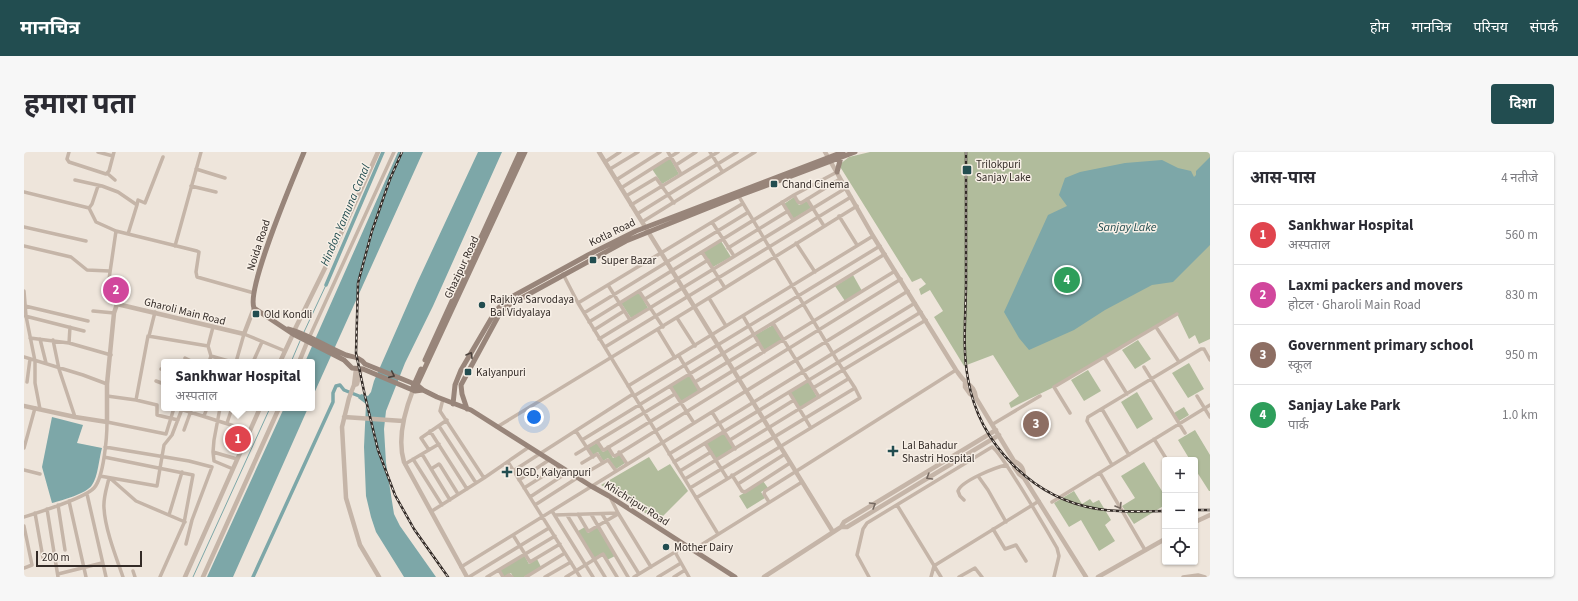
<!DOCTYPE html>
<html lang="hi">
<head>
<meta charset="utf-8">
<style>
  :root { --surface:#fff; --page:#f7f7f7; --text:#2b2b33; --muted:#7c7c81; --line:#e1e1e2; --accent:#224d50 }
  body { margin:0; font-family:"Source Sans 3","Noto Sans Devanagari",sans-serif; background:var(--page); color:var(--text) }
  .controls { position:absolute; right:12px; bottom:12px; display:grid; overflow:hidden; border-radius:4px; box-shadow:0 1px 3px #0004 }
  .controls button { width:36px; height:36px; display:grid; place-items:center; padding:0; border:0; border-bottom:1px solid var(--line); background:var(--surface); color:var(--text); font:20px sans-serif }
  .scale { position:absolute; left:12px; bottom:10px; width:106px; box-sizing:border-box; padding-left:4px; border:2px solid #332b27; border-top:0; font-size:11px; line-height:14px; white-space:nowrap; color:#332b27; -webkit-text-stroke:3px #f7efe6; paint-order:stroke }
  .you { position:absolute; left:510px; top:265px; width:14px; height:14px; margin:-10px; border:3px solid #fff; border-radius:50%; background:#1a73e8; box-shadow:0 0 0 6px #1a73e833 }
  .badge { display:grid; place-items:center; width:26px; height:26px; border-radius:50%; background:var(--accent); color:#fff; font-size:13px; font-weight:700 }
  .pin { position:absolute; translate:-50% -50%; border:2px solid #fff; box-shadow:0 1px 4px #0006 }
  .popup { position:absolute; left:137px; top:207px; width:154px; height:52px; box-sizing:border-box; display:grid; place-content:center; border-radius:4px; background:var(--surface); filter:drop-shadow(0 1px 3px #0005); font-size:13px; white-space:nowrap; color:var(--muted) }
  .popup b { font-size:15px; color:var(--text) }
  .popup::after { content:''; position:absolute; left:50%; top:100%; margin-left:-8px; border:8px solid transparent; border-top-color:var(--surface) }
  .list { margin:0; padding:0; list-style:none }
  h2 { display:flex; justify-content:space-between; align-items:center; height:52px; margin:0; padding:0 16px; font-size:17px }
  h2 small { font-size:13px; font-weight:400; color:var(--muted) }
  .list li { display:grid; grid-template-columns:26px 1fr auto; gap:12px; align-items:center; box-sizing:border-box; height:60px; padding:0 16px; border-top:1px solid var(--line) }
  .list b { display:block; font-size:15px; white-space:nowrap }
  .list p { margin:0; font-size:13px; white-space:nowrap; color:var(--muted) }
  .list em { font-size:13px; font-style:normal; color:var(--muted) }
  .icon { flex:none; width:22px; height:22px; fill:none; stroke:currentColor; stroke-width:2; stroke-linecap:round; stroke-linejoin:round }
  .map { position:relative; flex:none; width:1186px; height:425px; overflow:hidden; border-radius:4px }
  header { display:flex; align-items:center; gap:24px; box-sizing:border-box; height:56px; padding:0 20px; background:var(--accent); color:#fff }
  header strong { font-size:19px }
  nav { display:flex; gap:22px; margin-inline-start:auto; font-size:14px }
  .intro { display:flex; align-items:center; justify-content:space-between; box-sizing:border-box; height:96px; padding:0 24px }
  h1 { margin:0; font-size:28px }
  .button { padding:10px 18px; border-radius:4px; background:var(--accent); color:#fff; font-size:14px; font-weight:700 }
  main { display:flex; gap:24px; padding:0 24px }
  aside { flex:1; background:var(--surface); border-radius:4px; box-shadow:0 1px 3px #0004 }
  .map>svg:first-child { display:block }
  .green { fill:#b1bc9c }
  .water { fill:#7da7a8 }
  .lines { fill:none; stroke-linecap:round; stroke-linejoin:round }
  .stream { stroke:#7da7a8; stroke-width:1 }
  .canal { stroke:#7da7a8; stroke-width:3.5 }
  .minor { stroke:#c5b5a8; stroke-width:3.5 }
  .tertiary { stroke:#c5b5a8; stroke-width:4.5 }
  .secondary { stroke:#98857a; stroke-width:5 }
  .rail-casing { stroke:#332b27; stroke-width:2.5 }
  .rail { stroke:#f7efe6; stroke-width:1; stroke-dasharray:3; stroke-linecap:butt }
  .oneway { stroke:#4c423c }
  .oneway2 { stroke:#756961 }
  .poi-dot { fill:#224d50; stroke:#f7efe6; stroke-width:1.5 }
  .labels { text-anchor:middle; stroke-width:3; stroke-linejoin:round; paint-order:stroke }
  .poi-label { font-size:11px; fill:#332b27; stroke:#f7efe6; text-anchor:start }
  .street-label { font-size:11px; fill:#332b27; stroke:#f7efe6 }
  .water-label { font-size:12px; font-style:italic; fill:#224d50; stroke:#f7efe6 }
</style>
</head>
<body>
<header>
<strong>मानचित्र</strong>
<nav><a>होम</a><a>मानचित्र</a><a>परिचय</a><a>संपर्क</a></nav>
</header>
<div class="intro"><h1>हमारा पता</h1><a class="button">दिशा</a></div>
<main>
<div class="map">
<svg width="1186" height="425" viewBox="0 0 1186 425">
  <rect width="100%" height="100%" fill="#eee5db"/>
  <path class="green" d="M846 0H1186V187L1175 192 1171 183 1165 187 1153 162 1030 235 987 256 985 251 995 244 969 203 940 214 910 165 919 159 906 138 897 143 895 137 902 132 897 126 888 130 815 13 825 5Z
    M646 6 655 22 638 32 628 17Z
    M770 45 775 53 783 49 787 56 769 67 760 52Z
    M697 89 707 105 689 115 679 100Z
    M829 123 838 139 821 149 811 134Z
    M615 140 624 156 607 166 597 151Z
    M749 173 758 188 740 198 731 183Z
    M1114 188 1127 207 1111 217 1098 198Z
    M1165 211 1180 237 1164 246 1148 221Z
    M1064 218 1077 239 1060 249 1047 228Z
    M665 223 675 239 657 249 647 234Z
    M784 229 793 245 776 256 766 240Z
    M1113 240 1129 267 1113 277 1097 250Z
    M1160 255 1165 263 1155 269 1150 261Z
    M1171 278 1186 303V339H1185L1171 317V308H1166L1154 288Z
    M700 280 709 296 692 307 682 291Z
    M573 291 579 300 584 297 589 306 595 302 601 311 592 317 584 306 579 309 574 300 569 303 564 296Z
    M625 305 634 319 646 312 664 339 634 369 577 333Z
    M1120 310 1141 344V353L1110 372 1098 354 1111 346 1097 324Z
    M739 329 744 336 737 340 741 346 723 357 715 344Z
    M1050 339 1058 352 1066 347 1069 351 1075 348 1087 368 1081 373 1091 389 1075 399 1057 368 1045 375 1030 351Z
    M561 375 564 381 573 375 591 404 583 408 579 401 570 406 554 379Z
    M500 403 505 412 513 407 517 415 500 425H489L487 421 480 425 476 418Z"/>
  <path class="water" d="M374 0H399L288 246V210H281Z
    M454 0H478L409 154 381 211 362 259 360 277 362 311 370 362 376 374 412 425H380L352 380 347 365 342 344 340 295 342 252 334 246 337 242 344 244 347 240 350 229 393 131Z
    M1186 5V93L1149 130 1128 133 1081 158 1050 178 1005 198 995 186 980 160 1024 63 1043 54 1035 43 1041 26 1056 20 1101 11 1138 8 1154 16 1167 19 1170 25 1172 23V19Z
    M260 256H284L209 425H183Z
    M28 265 59 273 53 291 78 296C75 306 74 325 68 333 62 342 39 348 28 351L18 315Z"/>
  <g class="lines">
    <path class="stream" d="M280 180 302 133
      M267 210 276 189
      M169 425 246 256"/>
    <path class="canal" d="M302 133 359 0
      M229 425 309 250V241L312 234 316 233 320 238 335 244"/>
    <path class="minor" d="M45 0 43 7 45 10 82 22 85 19 90 0
      M74 0 89 4
      M644 0 657 22
      M686 0 698 19
      M581 10 596 0
      M652 13 672 0
      M172 17 201 26
      M586 17 614 0
      M84 22 91 28
      M51 28 78 34 94 40 113 53 104 82
      M592 28 636 0
      M167 34 192 40
      M597 36 654 0
      M0 40 65 56 68 52 74 34
      M770 43 774 50 777 51 816 27
      M602 44 632 26 650 51
      M783 47 800 74
      M758 50 769 68
      M113 53 114 48 121 51 139 5
      M607 53 694 0
      M65 56 72 70 92 79 84 134 93 152
      M613 62 713 0
      M815 64 833 93
      M618 70 731 0
      M688 70 710 104
      M0 75 62 89
      M92 79 173 99 175 100 172 120 173 125 230 141
      M772 91 791 120
      M0 94 47 105 63 118 85 119
      M151 94 177 0
      M704 96 764 59
      M678 100 701 136
      M539 122 554 151 694 382
      M584 133 606 168
      M0 139 2 164 11 209V231L16 257
      M615 139 639 175
      M685 146 702 174
      M621 147 684 108
      M554 151 718 52
      M1 154 64 169
      M69 159 90 161
      M560 161 723 61
      M1 164 60 179
      M719 164 740 200
      M653 166 671 194
      M565 170 770 43 813 20
      M749 171 795 245
      M1132 175 1155 210
      M570 178 600 159
      M634 178 651 206
      M125 184 131 160
      M6 186 45 191 87 203
      M285 186 370 0
      M16 187 22 211
      M575 187 822 36
      M29 188 35 217 51 265
      M45 191 46 175
      M184 194 187 204 185 210
      M581 195 827 45
      M187 204 208 210
      M655 204 676 239
      M0 205 59 223 83 232
      M1080 205 1103 242
      M161 206 169 210
      M212 210 220 182 261 199
      M229 210 238 190
      M1120 215 1161 281
      M137 217 140 218
      M132 229 140 232
      M3 230 6 207
      M671 230 735 191
      M604 234 849 84
      M646 234 670 271
      M789 236 902 168
      M765 240 787 276
      M83 244 112 248 124 184 184 194 189 175
      M610 244 856 94
      M1173 244 1186 265
      M419 247 416 259 460 326
      M112 248 133 253V263L154 268
      M153 256 226 279
      M196 256 190 288 189 300 213 307
      M1078 257 1105 303
      M688 260 711 297
      M1046 261 1030 235 1153 162
      M180 264 183 256
      M203 271 208 256
      M969 272 1016 244
      M415 274 452 331
      M473 275 670 155 833 54
      M160 278 168 256
      M406 279 443 337
      M552 279 569 305
      M1130 287 1143 308
      M558 288 861 102
      M706 288 770 248
      M573 289 579 298H580L871 119
      M681 291 703 326
      M81 295 165 309 188 315 168 368 162 392
      M584 295 589 303 591 304 877 127
      M0 296 11 256
      M405 298 397 286 423 268
      M189 300 190 309 209 317
      M595 300 603 312
      M398 302 426 348
      M552 302 651 242
      M645 302 891 151
      M80 305 169 323 160 371 136 425
      M389 307 418 353
      M484 310 556 425
      M650 310 897 160
      M558 311 573 302 579 311
      M381 312 415 292
      M1088 313 1063 269 1064 265 1177 197H1180L1186 208
      M407 317 415 312 416 313 434 342
      M0 318 16 322
      M489 319 609 242
      M565 319 584 308 592 319
      M656 319 687 300
      M1076 321 1121 398
      M708 323 718 339 721 340 766 311
      M76 324 133 334 140 293 148 283 158 257
      M954 324 964 338 982 370
      M85 326C83 335 79 346 80 356 81 377 92 405 99 425
      M87 327 112 349 161 370
      M661 327 824 227
      M495 328 525 308
      M714 332 761 302
      M500 336 535 314
      M666 336 831 236
      M63 342 82 425
      M506 345 544 320
      M586 345 594 361 627 415
      M672 346 836 246 831 236 814 210 714 43
      M940 348 936 344 934 339C937 329 972 315 983 313
      M45 349 62 425
      M745 350 740 342 741 339 932 218
      M1028 350 1186 253
      M34 353 41 398
      M511 353 553 326
      M873 353 917 425
      M23 357 34 425
      M408 359 460 326 505 295
      M528 359 569 425
      M11 361 19 406
      M554 362 564 379H565L594 362
      M567 362 604 425
      M578 362 615 422
      M145 363 158 320
      M531 363 594 361
      M543 363 581 425
      M0 365C16 360 61 346 70 336 80 325 83 284 83 270L142 282 150 256
      M0 374 8 413 0 416
      M969 377 981 397 992 393 1002 409
      M489 383 506 410 536 392
      M669 398 778 330
      M651 400 665 425
      M437 415 884 139
      M475 418 479 425
      M109 419 111 425
      M34 422 78 411
      M445 425 525 376
      M463 425 531 384
      M482 425 485 423 488 425
      M502 425 541 401
      M521 425 547 410
      M542 425 579 402 593 425
      M610 425 661 394
      M634 425 657 411
      M650 425 661 418
      M845 425 833 403 839 377 843 371 968 295C976 298 1025 382 1033 396L1035 404 1030 425
      M907 425 910 414 913 412 1015 349
      M935 425 951 416 958 425
      M1159 425 1174 423 1181 425"/>
    <path class="tertiary" d="M575 0 809 380
      M801 0 849 84 932 218C935 222 938 227 941 229 948 235 951 237 952 246
      M270 179 305 108 354 0
      M256 210 269 182
      M275 210 284 188
      M337 217 333 232 330 233 325 246 318 275 322 346 336 393 355 425
      M941 229V235L946 242 952 246 990 309V315L995 322 1000 326 1062 425
      M330 233 332 217
      M389 238C380 261 373 287 380 310L443 425
      M0 254 51 265 83 270V232L90 161 93 152 220 182 230 156
      M320 265 379 269
      M990 309C998 313 1000 317 1000 326
      M1171 370 1186 363
      M817 375H823L975 283
      M161 425 236 256
      M179 425 255 256
      M740 425 817 375 820 370 972 278
      M1074 425 1141 387"/>
    <path class="secondary" d="M280 0C270 25 222 136 230 156L269 182 320 208 328 216 339 217 391 239 399 238
      M813 20 817 5
      M264 177C284 182 302 195 322 203 329 205 336 205 341 212L393 233 399 238 413 245 447 258 567 334 585 344 711 425
      M401 208 496 0
      M389 235 397 217
      M392 235 501 0
      M429 252 431 233 437 218 471 160 482 148 564 103 612 79 819 0
      M443 257 438 242 437 233 476 161 483 154 602 89 714 44 831 0"/>
    <defs>
      <path id="rail" d="M378 0 366 27 348 79 334 131 332 201 341 244 354 298 371 343 390 377 424 425
        M942 0C942 43 942 87 942 130 942 162 938 196 944 227 955 292 1009 347 1074 357 1097 361 1119 359 1141 359
        M1171 358H1186"/>
    </defs>
    <use href="#rail" class="rail-casing"/>
    <use href="#rail" class="rail"/>
  </g>
  <defs><path id="oneway-chevron" d="M-2-3.5L2.5 0L-2 3.5" fill="none" stroke-width="1.6" stroke-linecap="round" stroke-linejoin="round"/></defs>
  <g class="oneway">
    <use href="#oneway-chevron" transform="translate(446 203) rotate(-60)"/>
    <use href="#oneway-chevron" transform="translate(368 223) rotate(24)"/>
  </g>
  <g class="oneway2">
    <use href="#oneway-chevron" transform="translate(905 325) rotate(149)"/>
    <use href="#oneway-chevron" transform="translate(849 353) rotate(-31)"/>
    <use href="#oneway-chevron" transform="translate(1095 354) rotate(59)"/>
  </g>
  <g class="poi-dot">
    <rect x="938" y="13" width="10" height="10" rx="2"/>
    <rect x="746" y="28" width="8" height="8" rx="2"/>
    <rect x="565" y="104" width="8" height="8" rx="2"/>
    <circle cx="458" cy="153" r="4"/>
    <rect x="228" y="158" width="8" height="8" rx="2"/>
    <rect x="440" y="216" width="8" height="8" rx="2"/>
    <path d="M867 293h4v4h4v4h-4v4h-4v-4h-4v-4h4z"/>
    <path d="M481 314h4v4h4v4h-4v4h-4v-4h-4v-4h4z"/>
    <circle cx="642" cy="395" r="4"/>
  </g>
  <g class="labels">
    <g class="poi-label">
      <text x="952" y="16">Trilokpuri<tspan x="952" dy="13">Sanjay Lake</tspan></text>
      <text x="758" y="36">Chand Cinema</text>
      <text x="577" y="112">Super Bazar</text>
      <text x="466" y="151">Rajkiya Sarvodaya<tspan x="466" dy="13">Bal Vidyalaya</tspan></text>
      <text x="240" y="166">Old Kondli</text>
      <text x="452" y="224">Kalyanpuri</text>
      <text x="878" y="297">Lal Bahadur<tspan x="878" dy="13">Shastri Hospital</tspan></text>
      <text x="492" y="324">DGD, Kalyanpuri</text>
      <text x="650" y="399">Mother Dairy</text>
    </g>
    <g class="street-label">
      <text transform="translate(588 80) rotate(-26)" y="4">Kotla Road</text>
      <text transform="translate(234 93) rotate(-72)" y="4">Noida Road</text>
      <text transform="translate(437 115) rotate(-65)" y="4">Ghazipur Road</text>
      <text transform="translate(161 159) rotate(14)" y="4">Gharoli Main Road</text>
      <text transform="translate(613 351) rotate(32)" y="4">Khichripur Road</text>
    </g>
    <g class="water-label">
      <text transform="translate(321 63) rotate(-67)" y="4">Hindon Yamuna Canal</text>
      <text x="1103" y="79">Sanjay Lake</text>
    </g>
  </g>
</svg>
<div class="controls">
<button>+</button>
<button>−</button>
<button><svg class="icon" aria-label="locate" viewBox="0 0 24 24"><circle cx="12" cy="12" r="6"/><path d="M12 2v4M12 18v4M2 12h4M18 12h4"/></svg></button>
</div>
<div class="scale">200 m</div>
<div class="you"></div>
<div class="pin badge" style="left:214px;top:287px;background:#e0444e">1</div>
<div class="popup"><b>Sankhwar Hospital</b>अस्पताल</div>
<div class="pin badge" style="left:92px;top:138px;background:#d1479c">2</div>
<div class="pin badge" style="left:1012px;top:272px;background:#8d6e63">3</div>
<div class="pin badge" style="left:1043px;top:128px;background:#2e9e5b">4</div>
</div>
<aside>
<h2>आस-पास<small>4 नतीजे</small></h2>
<ul class="list">
<li><span class="badge" style="background:#e0444e">1</span><div><b>Sankhwar Hospital</b><p>अस्पताल</p></div><em>560 m</em></li>
<li><span class="badge" style="background:#d1479c">2</span><div><b>Laxmi packers and movers</b><p>होटल · Gharoli Main Road</p></div><em>830 m</em></li>
<li><span class="badge" style="background:#8d6e63">3</span><div><b>Government primary school</b><p>स्कूल</p></div><em>950 m</em></li>
<li><span class="badge" style="background:#2e9e5b">4</span><div><b>Sanjay Lake Park</b><p>पार्क</p></div><em>1.0 km</em></li>
</ul>
</aside>
</main>
</body>
</html>
